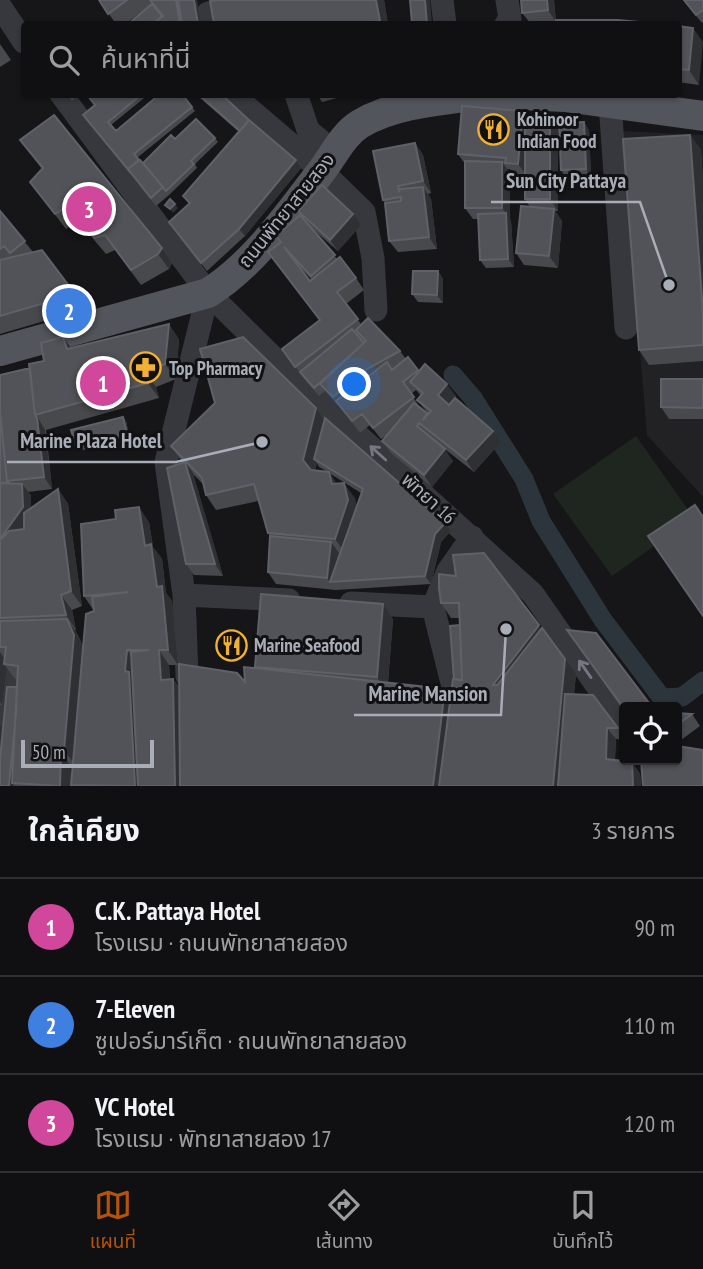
<!DOCTYPE html>
<html lang="th">
<head>
<meta charset="utf-8">
<style>
  :root { --surface:#101012; --page:#19191b; --text:#f1f3f6; --muted:#9c9d9f; --line:#303032; --accent:#b45309 }
  body { margin:0; font-family:"PT Sans Narrow","Noto Sans Thai",sans-serif; background:var(--page); color:var(--text) }
  .controls { position:absolute; right:21px; bottom:21px; display:grid; overflow:hidden; border-radius:7px; box-shadow:0 2px 5px #0004 }
  .controls button { width:63px; height:63px; display:grid; place-items:center; padding:0; border:0; border-bottom:2px solid var(--line); background:var(--surface); color:var(--text); font:35px sans-serif }
  .scale { position:absolute; left:21px; bottom:18px; width:133px; box-sizing:border-box; padding-left:7px; border:4px solid #a8adb8; border-top:0; font-size:19px; line-height:24px; white-space:nowrap; color:#a8adb8; -webkit-text-stroke:5px #111113; paint-order:stroke }
  .you { position:absolute; left:355px; top:385px; width:24px; height:24px; margin:-18px; border:5px solid #fff; border-radius:50%; background:#1a73e8; box-shadow:0 0 0 10px #1a73e833 }
  .badge { display:grid; place-items:center; width:46px; height:46px; border-radius:50%; background:var(--accent); color:#fff; font-size:23px; font-weight:700 }
  .pin { position:absolute; translate:-50% -50%; border:4px solid #fff; box-shadow:0 2px 7px #0006 }
  .list { margin:0; padding:0; list-style:none }
  h2 { display:flex; justify-content:space-between; align-items:center; height:91px; margin:0; padding:0 28px; font-size:30px }
  h2 small { font-size:23px; font-weight:400; color:var(--muted) }
  .list li { display:grid; grid-template-columns:46px 1fr auto; gap:21px; align-items:center; box-sizing:border-box; height:98px; padding:0 28px; border-top:2px solid var(--line) }
  .list b { display:block; font-size:26px; white-space:nowrap }
  .list p { margin:0; font-size:23px; white-space:nowrap; color:var(--muted) }
  .list em { font-size:23px; font-style:normal; color:var(--muted) }
  .icon { flex:none; width:38px; height:38px; fill:none; stroke:currentColor; stroke-width:2; stroke-linecap:round; stroke-linejoin:round }
  .map { position:relative; flex:none; width:703px; height:786px; overflow:hidden }
  .search { position:absolute; background:var(--surface); box-shadow:0 2px 5px #0004; left:21px; right:21px; top:21px; height:77px; display:flex; align-items:center; gap:18px; box-sizing:border-box; padding:0 24px; border-radius:7px; color:var(--muted); font-size:26px }
  .sheet { height:385px; background:var(--surface) }
  nav { display:flex; justify-content:space-around; align-items:center; box-sizing:border-box; height:98px; border-top:2px solid var(--line); background:var(--surface); font-size:19px; color:var(--muted) }
  nav a { display:grid; justify-items:center; gap:4px }
  nav .on { color:var(--accent) }
  .map>svg:first-child { display:block }
  .built { fill:#222225 }
  .green { fill:#1e261f }
  .lines { fill:none; stroke-linecap:round; stroke-linejoin:round }
  .canal { stroke:#2c353c; stroke-width:19 }
  .minor { stroke:#37383d; stroke-width:23 }
  .major { stroke:#53555c; stroke-width:30 }
  .wall { fill:#47494d; fill-rule:evenodd }
  .shaded-wall { fill:#2f3033 }
  .building { fill:#525359; stroke:#5f6168; stroke-width:2 }
  .oneway { stroke:#757881 }
  .labels { text-anchor:middle; stroke-width:6; stroke-linejoin:round; paint-order:stroke }
  .poi-label { font-size:19px; font-weight:bold; fill:#a8adb8; stroke:#111113; text-anchor:start }
  .street-label { font-size:19px; fill:#a8adb8; stroke:#111113 }
  .leader { fill:none; stroke:#a8adb8; stroke-width:2.5 }
  .callout-dot { fill:#a8adb8; stroke:#111113; stroke-width:2.5 }
  .callout-label { font-size:21px; text-anchor:middle; font-weight:bold; fill:#a8adb8; stroke:#111113; stroke-width:6; stroke-linejoin:round; paint-order:stroke }
</style>
</head>
<body>
<div class="map">
<svg width="703" height="786" viewBox="0 0 703 786">
  <rect width="100%" height="100%" fill="#161618"/>
  <path class="built" d="M622 131 703 135V497L647 435Z"/>
  <path class="green" d="M636 436 694 518 612 576 553 494Z"/>
  <g class="lines">
    <path class="canal" d="M453 375 473 398 524 479 541 521 603 620 662 698 682 697 703 681"/>
    <path class="minor" d="M442 0 445 24
      M0 6 24 42
      M208 13 277 0
      M506 24 510 19 507 0
      M61 94 208 293 288 372 533 594 624 725
      M232 94 322 171 364 212 373 258 376 310
      M296 94 308 130 334 152
      M610 103 626 328
      M184 595 289 600
      M351 603 433 607 448 571 472 537
      M433 607 452 683 460 696
      M187 676 184 595 166 462 208 293
      M7 717 12 668"/>
    <path class="major" d="M494 94 565 97 703 116
      M0 351 208 293C253 265 288 215 320 173 333 157 342 135 360 124 397 102 447 100 489 94"/>
  </g>
  <path class="wall" d="M99 0H197L200 24 152 4 125 24H116Z
    M384 0 388 24H214Z
    M521 0H554L556 22 531 24 522 13Z
    M683 0H703V22L702 23Z
    M678 26 699 85 678 82Z
    M0 44 11 60 0 67Z
    M67 94H80L72 101Z
    M90 94H149L111 125 116 131 182 94 195 111 138 157 143 163 175 139 215 138 218 142 195 164 197 168 169 195 156 206 83 115 95 106Z
    M198 94 249 120 296 160 301 168 245 236 207 271 175 230 189 204 183 196 239 132 200 98Z
    M317 94H352L322 102Z
    M523 111 527 118 558 130V211H555L562 221 558 268 524 265 516 253 530 207 525 199V176L513 175 510 169H507L510 173V219L511 221 514 267 486 268 480 260 478 219H473L465 208V164L458 154Z
    M589 130 591 177 566 178 561 170Z
    M690 135 701 150 703 184V361L649 365 639 350Z
    M20 140 162 248 172 263 169 269 141 285 115 250 106 254 78 221 66 229 30 182 42 169Z
    M415 143 423 155 431 193 428 194 431 199 437 249 398 252 389 241 386 204 383 200Z
    M0 211 33 252 75 294 85 309 0 334Z
    M298 211 361 225 338 251 307 224 338 260 356 278 364 290 346 304 361 324 400 351 406 359 419 371 456 396 448 404 493 431 501 442 474 472 441 446 453 461 432 487 390 452 382 441 387 435 381 439 370 425 360 433 341 408 325 391 319 396 304 378 282 349 320 321 268 252 280 242 276 236 305 221ZM296 263 312 280 310 281ZM416 390 421 396 417 400 429 414 428 415 421 409 411 394Z
    M438 271 443 279V303L418 302 412 294Z
    M179 339 176 379 156 387 159 398 46 430 52 489 28 492 31 495V508L58 489 68 504 82 606 72 610 76 630H75L83 646 94 611 84 596 149 522 153 547 162 559 166 593 172 601 178 665H169L170 679H173L180 688 245 682 257 669 255 667 393 619 388 683 445 689 450 696 454 679 460 618H451L441 603 439 588 576 674 574 695H593L624 737V740L616 739 615 760 632 762 640 774 641 786H72L73 766 71 767V786H0V724L3 728 17 687V679H15L7 668 2 705H0V375L30 368 71 348Z
    M703 379V419H669L661 407Z
    M316 408 325 420 445 523 451 531 441 542 431 584 336 590 276 584 268 572 270 536 268 533 258 501 216 510 206 495 203 484 193 474 223 576 194 575 186 564 183 463 171 446ZM317 463 319 467 328 472 315 470ZM329 473 361 493 356 507 355 498 336 483Z
    M123 417 126 421 130 438 79 451 76 447Z
    M677 713 692 714 700 726 681 740H677Z"/>
  <path class="shaded-wall" d="M176 0H179L184 24H180Z
    M194 0H197L200 24H198Z
    M376 0H384L388 24H382L380 21Z
    M425 0H430L432 24H427Z
    M547 0H554L556 22 548 10Z
    M693 28 703 42 699 85 689 70Z
    M523 111 531 123 527 176 518 164Z
    M550 118 558 130V211L550 199Z
    M584 122 589 130 591 177 586 169Z
    M690 135 701 150 703 184V313Z
    M415 143 423 155 431 193 423 181Z
    M296 160 301 168 245 236 239 229Z
    M502 162 510 173V219L511 221 514 267 508 259 506 213 502 208Z
    M423 187 431 199 437 249 429 237Z
    M175 204 178 208 173 213 170 209Z
    M554 209 562 221 558 268 549 256Z
    M353 214 361 225 338 251 330 240Z
    M162 248 172 263 169 269 158 254Z
    M438 271 443 279V303L437 295Z
    M169 324 179 339 176 379 165 364Z
    M63 337 74 352 67 349Z
    M145 372 156 387 159 398 148 383Z
    M447 384 456 396 446 407 438 395Z
    M316 408 327 423 314 459 317 463 313 475 303 460Z
    M123 417 126 421 130 438 127 434Z
    M38 418 45 430 52 489 44 477Z
    M493 431 501 442 474 472 466 460Z
    M445 449 453 461 432 487 424 475Z
    M185 462 193 473 223 576 215 564Z
    M329 472 339 487 332 484Z
    M344 483 355 498 358 515 346 554 335 539Z
    M22 484 31 495V519L0 562V539Z
    M58 489 68 504 82 606 71 591Z
    M139 507 149 522 153 547 162 559 166 593 172 601 178 665 168 650 145 546Z
    M445 523 451 531 441 542 431 584 425 576 435 534Z
    M331 542 339 553 336 582H330L336 590 327 578Z
    M61 595 72 610 76 630 66 615Z
    M383 604 393 619 387 692 377 677Z
    M67 619 78 635 85 650 75 765 64 750Z
    M539 625 549 640 504 700 493 685Z
    M127 650 138 665 145 786H135L125 671Z
    M159 650 169 665 171 695 161 680Z
    M0 652 7 662 4 664 7 668 2 705 0 702Z
    M565 659 576 674 565 786H553Z
    M173 679 184 694 185 786H175Z
    M18 687 12 783 14 786H9Z
    M445 689 456 704 445 786H433Z
    M0 724 3 728 0 764Z
    M607 728 616 739 614 771 606 759Z
    M61 752 71 767V786H60Z
    M632 762 640 774 641 786H633Z"/>
  <path class="building" d="M99 0H127L108 14Z
    M150 0H176L180 24H153L163 16Z
    M178 0H194L198 24H182Z
    M216 0H376L380 21 360 24H214L210 1Z
    M410 0H425L427 24H412Z
    M521 0H547L548 10 522 13Z
    M684 0H703V10L696 15Z
    M152 4 162 16 153 24H128Z
    M556 20H618L661 24H556Z
    M678 26 693 28 689 70 678 69Z
    M90 94H142L108 122 116 131 160 94H182L192 107 134 154 139 160 128 169 131 173 83 115 95 105 88 96Z
    M198 94H221L249 120 240 131Z
    M462 106 523 111 518 164 505 163 506 158 458 154Z
    M54 115 162 248 158 254 131 270 105 235 95 238 68 206 55 214 30 182 43 168 20 140Z
    M525 118H550V199H525Z
    M196 119 215 138 191 161 194 164 166 191 143 163 171 135 175 139Z
    M249 120 296 160 239 229 201 263 169 222 190 203 183 196Z
    M584 122 586 169 561 170 559 123Z
    M690 135 703 313V345L639 350 623 139Z
    M415 143 423 181 398 186 399 192 400 189 423 187 429 237 389 241 385 203 401 201V197L383 200 373 151Z
    M140 160 163 187 151 198 128 169Z
    M465 161 502 162V208H465Z
    M322 185 353 214 330 240 298 211Z
    M170 199 175 204 170 209 165 205Z
    M521 206 554 209 549 256 516 253Z
    M0 211 25 241 10 253 4 246 0 249Z
    M506 213 508 259 480 260 478 214Z
    M300 215 335 255 311 276 284 247 310 281 340 257 356 278 337 292 358 319 295 367 282 349 320 320 268 252 281 242 276 236Z
    M42 250 75 294 0 316V260Z
    M413 271H438L437 295 412 294Z
    M368 318 400 351 367 369 333 397 320 384 366 341 356 330Z
    M169 324 165 364 145 372 148 383 35 415 29 364 44 361 41 343 63 337 67 349Z
    M352 329 364 343 314 388 300 372Z
    M243 337 316 408 303 460 311 470 329 472 332 484 344 483 348 500 335 539 268 533 254 484 206 495 202 478 171 446 215 403 200 349Z
    M408 357 418 370 403 382 414 397 373 428 362 414 352 421 336 401 387 362 392 370Z
    M425 364 447 384 438 395 449 405 455 398 493 431 466 460 419 423 417 426 445 449 424 475 382 441 414 403 427 413 423 420 431 411 417 400 423 393 410 382Z
    M30 368 35 415 37 418 44 477 7 481 0 412V375Z
    M661 379H703V408L661 407Z
    M0 412 7 481 9 483H0Z
    M123 417 127 434 76 447 71 430Z
    M325 418 445 523 435 534 425 576 330 582 363 489 314 459Z
    M185 462 215 564H186L167 468Z
    M0 483 22 484 23 507 0 539Z
    M58 489 71 591 61 595 66 615 0 618V540L9 531 24 529V513Z
    M695 505 703 517V616L648 536Z
    M139 507 145 546 151 544 157 587 162 586 168 650H159L161 680 173 679 175 786H138L131 652 149 650H127L125 671 129 672 135 786 71 785 86 614 94 611 92 597 128 592 84 596 81 524 116 519 115 510Z
    M270 536 331 542 327 578 268 572Z
    M484 553 539 625 493 685H497L542 628 565 659 553 786H439L453 679 462 680 459 603H441L439 588V574L456 576 453 555Z
    M261 594 383 604 377 677 255 667Z
    M67 619 74 635 64 750 61 752 60 786 12 783 18 666 4 664 6 647H0V621Z
    M460 625 462 680H459L454 679 450 626Z
    M567 630 596 633 652 707H624V709Z
    M179 664 237 673 245 682 244 667 445 689 433 786H180Z
    M7 687H17L16 714 9 786H0V759Z
    M565 694 593 695 618 728H607L606 759 632 762 633 786H558Z
    M677 713 692 714 677 725Z
    M677 746 703 750V786H643L641 760H677Z"/>
  <defs><path id="oneway-shaft" d="M-6 0H5M1.5-3L5.5 0L1.5 3" fill="none" stroke-width="1.6" stroke-linecap="round" stroke-linejoin="round" transform="scale(1.75)"/></defs>
  <g class="oneway">
    <use href="#oneway-shaft" transform="translate(378 453) rotate(-138)"/>
    <use href="#oneway-shaft" transform="translate(585 669) rotate(-125)"/>
  </g>
  <defs>
    <symbol id="restaurant-ring" viewBox="-11 -11 22 22"><circle r="9.5" fill="#111113" stroke="#f2b134" stroke-width="1.5"/><path d="M-5-6h1v4h1v-4h1v4h1v-4h1v5L-1.5 .5V6h-2V.5L-5-1ZM5-6V6H3V1.5H1.5Q1.5-4 5-6Z" fill="#f2b134"/></symbol>
    <symbol id="pharmacy-ring" viewBox="-11 -11 22 22"><circle r="9.5" fill="#111113" stroke="#f2b134" stroke-width="1.5"/><path d="M-2-6h4v4h4v4h-4v4h-4v-4h-4v-4h4Z" fill="#f2b134"/></symbol>
  </defs>
  <g fill-rule="evenodd">
    <use href="#restaurant-ring" x="476" y="112" width="35" height="35"/>
    <use href="#pharmacy-ring" x="128" y="350" width="35" height="35"/>
    <use href="#restaurant-ring" x="214" y="628" width="35" height="35"/>
  </g>
  <g class="labels">
    <g class="poi-label">
      <text x="517" y="126">Kohinoor<tspan x="517" dy="22">Indian Food</tspan></text>
      <text x="169" y="375">Top Pharmacy</text>
      <text x="254" y="652">Marine Seafood</text>
    </g>
    <g class="street-label">
      <text transform="translate(286 210) rotate(-51)" y="7">ถนนพัทยาสายสอง</text>
      <text transform="translate(429 498) rotate(42)" y="7">พัทยา 16</text>
    </g>
  </g>
  <path class="leader" d="M669 285L640 202H491M262 442L176 462H7M506 629L501 715H354"/>
  <g class="callout-dot">
    <circle cx="669" cy="285" r="7"/>
    <circle cx="262" cy="442" r="7"/>
    <circle cx="506" cy="629" r="7"/>
  </g>
  <g class="callout-label">
    <text x="566" y="188">Sun City Pattaya</text>
    <text x="91" y="448">Marine Plaza Hotel</text>
    <text x="428" y="701">Marine Mansion</text>
  </g>
</svg>
<div class="controls">
<button><svg class="icon" aria-label="locate" viewBox="0 0 24 24"><circle cx="12" cy="12" r="6"/><path d="M12 2v4M12 18v4M2 12h4M18 12h4"/></svg></button>
</div>
<div class="scale">50 m</div>
<div class="you"></div>
<div class="pin badge" style="left:103px;top:383px;background:#d1479c">1</div>
<div class="pin badge" style="left:69px;top:311px;background:#3f7fe0">2</div>
<div class="pin badge" style="left:89px;top:209px;background:#d1479c">3</div>
<div class="search"><svg class="icon" aria-label="search" viewBox="0 0 24 24"><circle cx="10" cy="10" r="6"/><path d="M15 15l6 6"/></svg>ค้นหาที่นี่</div>
</div>
<section class="sheet">
<h2>ใกล้เคียง<small>3 รายการ</small></h2>
<ul class="list">
<li><span class="badge" style="background:#d1479c">1</span><div><b>C.K. Pattaya Hotel</b><p>โรงแรม · ถนนพัทยาสายสอง</p></div><em>90 m</em></li>
<li><span class="badge" style="background:#3f7fe0">2</span><div><b>7-Eleven</b><p>ซูเปอร์มาร์เก็ต · ถนนพัทยาสายสอง</p></div><em>110 m</em></li>
<li><span class="badge" style="background:#d1479c">3</span><div><b>VC Hotel</b><p>โรงแรม · พัทยาสายสอง 17</p></div><em>120 m</em></li>
</ul>
</section>
<nav>
<a class="on"><svg class="icon" aria-label="map" viewBox="0 0 24 24"><path d="M3 6l6-2 6 2 6-2v14l-6 2-6-2-6 2zM9 4v14M15 6v14"/></svg>แผนที่</a>
<a><svg class="icon" aria-label="directions" viewBox="0 0 24 24"><path d="M12 3l9 9-9 9-9-9zM9 14v-3h6M13 9l2 2-2 2"/></svg>เส้นทาง</a>
<a><svg class="icon" aria-label="saved" viewBox="0 0 24 24"><path d="M7 4h10v16l-5-4-5 4z"/></svg>บันทึกไว้</a>
</nav>
</body>
</html>
